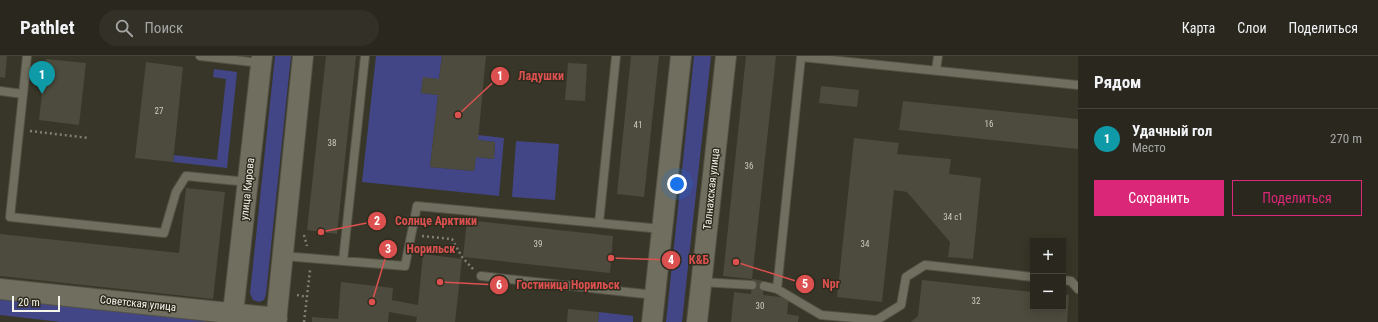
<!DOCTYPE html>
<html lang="ru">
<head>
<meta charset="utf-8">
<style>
  :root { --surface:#2a281e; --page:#323027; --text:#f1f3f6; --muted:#a5a6a4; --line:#46443c; --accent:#db2777 }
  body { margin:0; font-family:"Roboto Condensed",sans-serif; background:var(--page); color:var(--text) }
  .controls { position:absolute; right:12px; bottom:12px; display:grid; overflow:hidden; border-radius:0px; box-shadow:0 2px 10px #0003 }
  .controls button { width:36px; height:36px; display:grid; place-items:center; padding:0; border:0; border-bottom:1px solid var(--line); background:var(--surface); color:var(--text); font:20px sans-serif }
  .scale { position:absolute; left:12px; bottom:10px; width:48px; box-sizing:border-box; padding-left:4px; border:2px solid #f5f4eb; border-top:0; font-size:11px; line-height:14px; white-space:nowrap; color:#f5f4eb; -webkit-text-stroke:3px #2e2c1f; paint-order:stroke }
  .you { position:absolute; left:677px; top:128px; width:14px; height:14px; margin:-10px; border:3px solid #fff; border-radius:50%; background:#1a73e8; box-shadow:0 0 0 6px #1a73e833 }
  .badge { display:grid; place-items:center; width:26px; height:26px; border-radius:50%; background:var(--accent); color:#fff; font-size:13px; font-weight:700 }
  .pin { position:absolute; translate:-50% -33px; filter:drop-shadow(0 1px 2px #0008) }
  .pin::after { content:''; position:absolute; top:21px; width:14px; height:12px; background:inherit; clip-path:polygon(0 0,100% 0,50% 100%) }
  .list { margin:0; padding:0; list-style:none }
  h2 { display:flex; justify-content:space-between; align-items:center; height:52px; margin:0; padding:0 16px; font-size:17px }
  h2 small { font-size:13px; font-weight:400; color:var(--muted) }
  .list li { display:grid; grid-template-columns:26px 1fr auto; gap:12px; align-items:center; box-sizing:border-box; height:60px; padding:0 16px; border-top:1px solid var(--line) }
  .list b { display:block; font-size:15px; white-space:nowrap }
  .list p { margin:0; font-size:13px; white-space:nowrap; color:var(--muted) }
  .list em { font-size:13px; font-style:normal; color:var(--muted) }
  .actions { display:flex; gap:8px; padding:12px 16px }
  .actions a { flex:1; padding:9px 0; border:1px solid var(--accent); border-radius:0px; text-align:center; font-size:14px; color:var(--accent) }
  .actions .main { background:var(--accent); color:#fff }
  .icon { flex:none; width:22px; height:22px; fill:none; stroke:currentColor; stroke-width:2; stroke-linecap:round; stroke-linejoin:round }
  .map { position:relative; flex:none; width:1078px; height:266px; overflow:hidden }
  header { display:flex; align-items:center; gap:24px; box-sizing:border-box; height:56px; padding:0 20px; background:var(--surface); border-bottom:1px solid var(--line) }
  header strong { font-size:19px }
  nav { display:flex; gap:22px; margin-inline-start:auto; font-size:14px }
  .search { width:280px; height:36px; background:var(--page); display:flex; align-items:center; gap:10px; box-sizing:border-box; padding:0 14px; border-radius:22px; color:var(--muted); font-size:15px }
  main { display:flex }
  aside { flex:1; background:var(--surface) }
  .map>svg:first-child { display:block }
  .green { fill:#424687 }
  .building { fill:#4d4b3d }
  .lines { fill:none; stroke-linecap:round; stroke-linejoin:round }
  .service-casing { stroke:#535145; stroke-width:10 }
  .tertiary-casing { stroke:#535145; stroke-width:22 }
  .path { stroke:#807f73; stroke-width:2.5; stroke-dasharray:2 3; stroke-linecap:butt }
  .service { stroke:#706e5e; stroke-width:8 }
  .tertiary { stroke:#706e5e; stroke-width:20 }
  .labels { text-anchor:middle; stroke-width:3; stroke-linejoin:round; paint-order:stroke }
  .number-label { font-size:9px; fill:#cbcac0 }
  .street-label { font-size:11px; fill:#f5f4eb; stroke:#2e2c1f }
  .leader { fill:none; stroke:#dc514f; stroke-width:1.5 }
  .callout-dot { fill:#dc514f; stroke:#2e2c1f; stroke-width:1.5 }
  .mark-label { font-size:12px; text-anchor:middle; font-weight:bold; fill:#fff }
  .callout-label { font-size:12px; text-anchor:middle; font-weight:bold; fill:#dc514f; stroke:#2e2c1f; stroke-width:3; stroke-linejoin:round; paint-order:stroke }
</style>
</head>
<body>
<header>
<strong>Pathlet</strong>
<div class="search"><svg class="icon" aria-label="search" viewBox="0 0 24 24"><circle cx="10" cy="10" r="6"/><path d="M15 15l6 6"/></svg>Поиск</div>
<nav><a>Карта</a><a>Слои</a><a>Поделиться</a></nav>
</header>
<main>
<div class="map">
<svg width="1078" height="266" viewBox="0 0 1078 266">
  <rect width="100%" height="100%" fill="#383628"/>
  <path class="green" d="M275 0H291L266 238 264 244 259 246 253 244 250 237Z
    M376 0H442L439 23 423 22 421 37 438 39 430 111 474 115 476 101 494 103 495 86 478 84V79L504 82 499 140 362 126Z
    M694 0H711L682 266H666Z
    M214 13 237 16 227 112 173 106 174 99 217 104 226 23 213 21Z
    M516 85 559 88 555 144 512 141Z
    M0 242 203 264 207 266H61L0 259Z
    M599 256 633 260V266H598Z"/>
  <path class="building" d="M0 0H7L5 22 0 21Z
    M326 0H356L337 178 307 174Z
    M442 0H486L478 84 495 86 494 103 476 101 474 115 430 111 438 39 421 37 423 21 439 23Z
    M631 0H659L644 141 617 138Z
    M746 0H776L752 223 723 220Z
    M46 3 86 7 79 69 39 64Z
    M146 6 183 11 173 106 135 102Z
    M568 7 587 8 585 45 565 44Z
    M821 30 859 34 857 51 819 47Z
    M903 45 1078 63V93L899 74Z
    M854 82 899 87 897 98 951 103 949 118 981 122 973 203 948 201 950 186 907 136 894 134 882 246 837 241Z
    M186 132 225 136 213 243 0 220V178L179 197Z
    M467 164 613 180 610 217 463 201Z
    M423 198 462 203 455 266H416L417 261 389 256 388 266H312V261L338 263 341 226 393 232 392 244 418 249Z
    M752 223 764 225 763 239 789 242 787 258 799 260 798 266H731L734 236 751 238Z
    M922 224 1033 236V251H1063V239H1069L1067 266H911L918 260Z
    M568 253 599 256 598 266H567Z"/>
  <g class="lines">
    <defs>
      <path id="service" d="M27 0 10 161 164 177 176 136 186 120 248 126
        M200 0 261 7
        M936 14 938 0
        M0 35 23 38
        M599 167 616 0
        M283 200 405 210 417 150 662 173
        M343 205 365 0
        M481 220 654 239
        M1063 224 1071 225 1078 233
        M701 226 752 229
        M764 230 777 233 821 259 877 264 901 249 906 221 925 209 1033 221
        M777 233 801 1 1078 29"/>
      <path id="tertiary" d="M0 233 277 262
        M232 266 262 0
        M276 266 303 0
        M652 266 681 0
        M697 266 726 0"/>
    </defs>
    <use href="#service" class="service-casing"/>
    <use href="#tertiary" class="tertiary-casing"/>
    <path class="path" d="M30 75 89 82
      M304 179 307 190
      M422 180 452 183 462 201 473 213
      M297 239 307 241
      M304 266 310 214"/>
    <use href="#service" class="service"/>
    <use href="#tertiary" class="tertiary"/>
  </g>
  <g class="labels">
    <g class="number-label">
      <text x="159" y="58">27</text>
      <text x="989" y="71">16</text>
      <text x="638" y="72">41</text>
      <text x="332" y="90">38</text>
      <text x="749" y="113">36</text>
      <text x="953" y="164">34 с1</text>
      <text x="538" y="191">39</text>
      <text x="865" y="191">34</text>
      <text x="976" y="248">32</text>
      <text x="760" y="253">30</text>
    </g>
    <g class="street-label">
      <text transform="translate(247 133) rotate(-84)" y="4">улица Кирова</text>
      <text transform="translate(711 133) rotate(-84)" y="4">Талнахская улица</text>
      <text transform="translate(138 247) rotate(6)" y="4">Советская улица</text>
    </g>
  </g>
  <path class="leader" d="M458 59L500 20M321 176L377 165M372 246L388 193M611 202L671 204M736 206L805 228M440 226L499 229"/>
  <g class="callout-dot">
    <circle cx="458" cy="59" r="4"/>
    <circle cx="321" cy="176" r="4"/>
    <circle cx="372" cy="246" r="4"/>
    <circle cx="611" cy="202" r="4"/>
    <circle cx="736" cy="206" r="4"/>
    <circle cx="440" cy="226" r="4"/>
    <circle cx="500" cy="20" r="10"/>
    <circle cx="377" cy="165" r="10"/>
    <circle cx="388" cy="193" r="10"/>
    <circle cx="671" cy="204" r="10"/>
    <circle cx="805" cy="228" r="10"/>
    <circle cx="499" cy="229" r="10"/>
  </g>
  <g class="mark-label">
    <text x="500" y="24">1</text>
    <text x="377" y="169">2</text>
    <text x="388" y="197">3</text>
    <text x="671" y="208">4</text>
    <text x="805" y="232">5</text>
    <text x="499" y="233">6</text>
  </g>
  <g class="callout-label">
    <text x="541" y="24">Ладушки</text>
    <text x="436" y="169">Солнце Арктики</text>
    <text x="431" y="197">Норильск</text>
    <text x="699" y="208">К&amp;Б</text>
    <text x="831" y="232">Npr</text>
    <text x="568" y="233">Гостиница Норильск</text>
  </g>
</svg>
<div class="controls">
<button>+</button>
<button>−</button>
</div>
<div class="scale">20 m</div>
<div class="you"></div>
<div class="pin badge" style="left:42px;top:38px;background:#0f9aa8">1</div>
</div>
<aside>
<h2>Рядом<small></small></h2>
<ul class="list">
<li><span class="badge" style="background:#0f9aa8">1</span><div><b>Удачный гол</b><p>Место</p></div><em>270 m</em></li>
</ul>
<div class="actions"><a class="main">Сохранить</a><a>Поделиться</a></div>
</aside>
</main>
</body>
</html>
